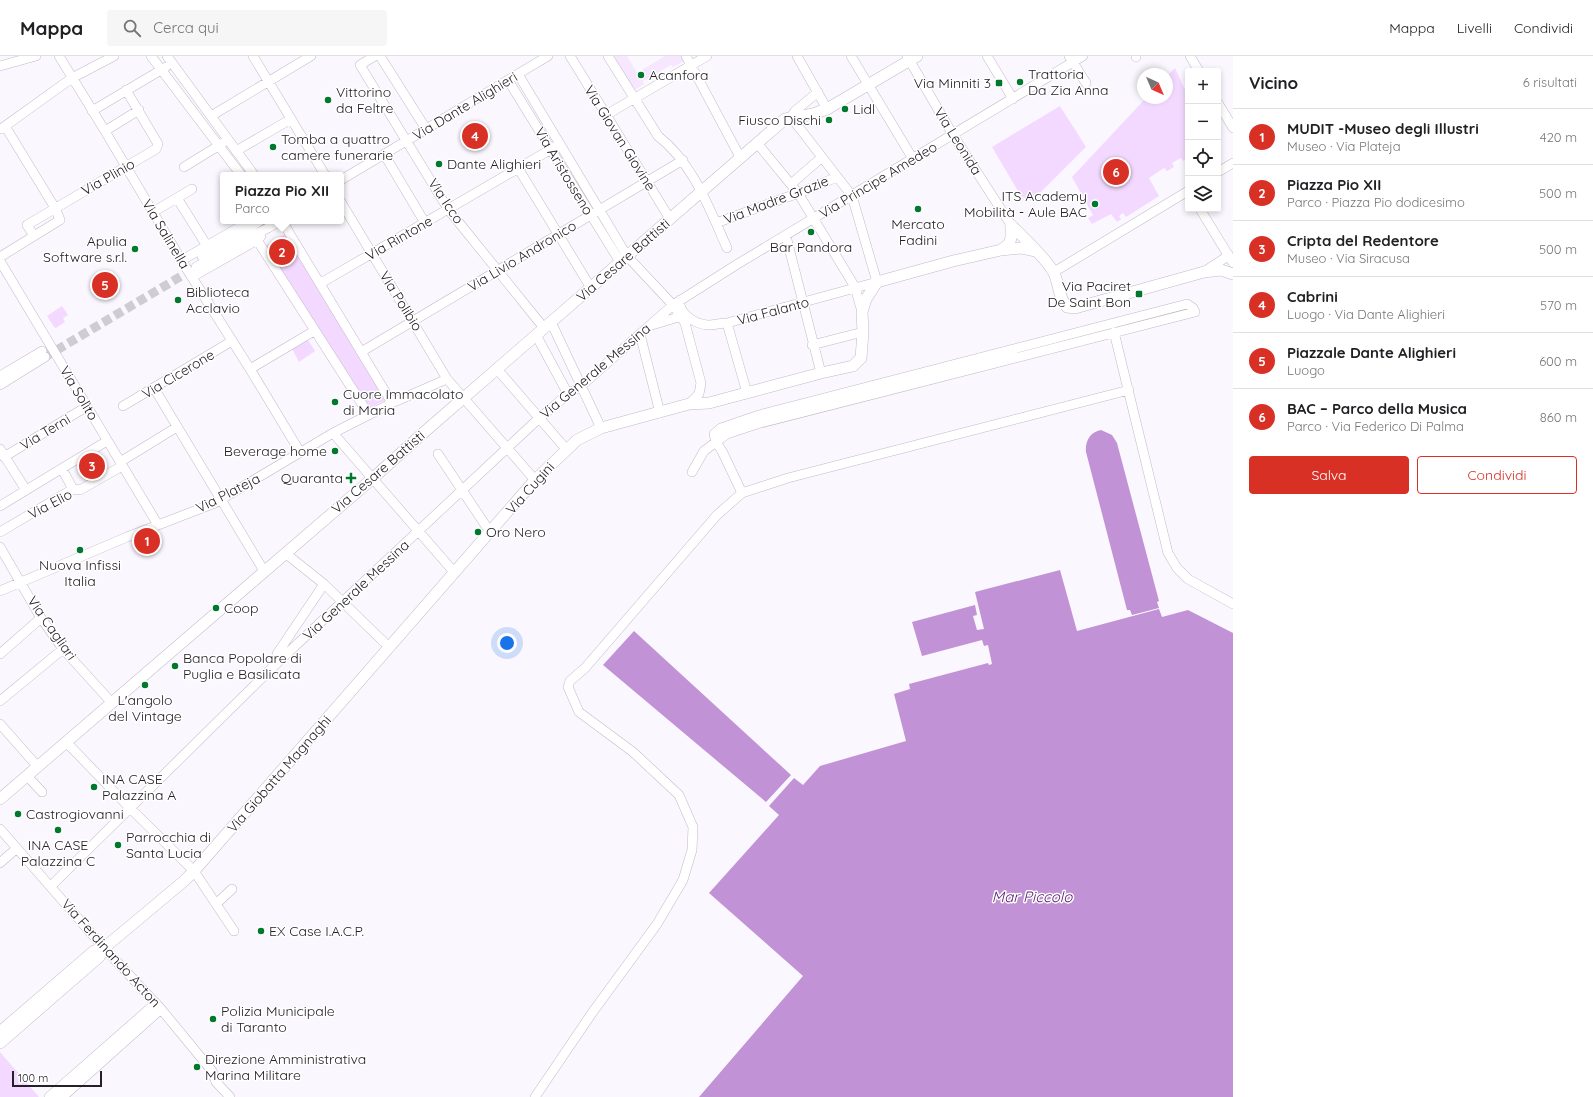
<!DOCTYPE html>
<html lang="it">
<head>
<meta charset="utf-8">
<style>
  :root { --surface:#fff; --page:#f6f6f6; --text:#202124; --muted:#757577; --line:#e0e0e0; --accent:#d93025 }
  body { margin:0; font-family:Quicksand,sans-serif; background:var(--page); color:var(--text) }
  .controls { position:absolute; right:12px; top:12px; display:grid; overflow:hidden; border-radius:4px; box-shadow:0 2px 6px #0003 }
  .controls button { width:36px; height:36px; display:grid; place-items:center; padding:0; border:0; border-bottom:1px solid var(--line); background:var(--surface); color:var(--text); font:20px sans-serif }
  .compass { position:absolute; left:1137px; top:12px; width:36px; height:36px; border-radius:50%; background:var(--surface); box-shadow:0 2px 6px #0003; rotate:136deg }
  .scale { position:absolute; left:12px; bottom:10px; width:90px; box-sizing:border-box; padding-left:4px; border:2px solid #242026; border-top:0; font-size:11px; line-height:14px; white-space:nowrap; color:#242026; -webkit-text-stroke:3px #fff; paint-order:stroke }
  .you { position:absolute; left:507px; top:587px; width:14px; height:14px; margin:-10px; border:3px solid #fff; border-radius:50%; background:#1a73e8; box-shadow:0 0 0 6px #1a73e833 }
  .badge { display:grid; place-items:center; width:26px; height:26px; border-radius:50%; background:var(--accent); color:#fff; font-size:13px; font-weight:700 }
  .pin { position:absolute; translate:-50% -50%; border:2px solid #fff; box-shadow:0 1px 4px #0006 }
  .popup { position:absolute; left:220px; top:116px; width:124px; height:52px; box-sizing:border-box; display:grid; place-content:center; border-radius:4px; background:var(--surface); filter:drop-shadow(0 1px 3px #0005); font-size:13px; white-space:nowrap; color:var(--muted) }
  .popup b { font-size:15px; color:var(--text) }
  .popup::after { content:''; position:absolute; left:50%; top:100%; margin-left:-8px; border:8px solid transparent; border-top-color:var(--surface) }
  .list { margin:0; padding:0; list-style:none }
  h2 { display:flex; justify-content:space-between; align-items:center; height:52px; margin:0; padding:0 16px; font-size:17px }
  h2 small { font-size:13px; font-weight:400; color:var(--muted) }
  .list li { display:grid; grid-template-columns:26px 1fr auto; gap:12px; align-items:center; box-sizing:border-box; height:56px; padding:0 16px; border-top:1px solid var(--line) }
  .list b { display:block; font-size:15px; white-space:nowrap }
  .list p { margin:0; font-size:13px; white-space:nowrap; color:var(--muted) }
  .list em { font-size:13px; font-style:normal; color:var(--muted) }
  .actions { display:flex; gap:8px; padding:12px 16px }
  .actions a { flex:1; padding:9px 0; border:1px solid var(--accent); border-radius:4px; text-align:center; font-size:14px; color:var(--accent) }
  .actions .main { background:var(--accent); color:#fff }
  .icon { flex:none; width:22px; height:22px; fill:none; stroke:currentColor; stroke-width:2; stroke-linecap:round; stroke-linejoin:round }
  .map { position:relative; flex:none; width:1233px; height:1041px; overflow:hidden }
  header { display:flex; align-items:center; gap:24px; box-sizing:border-box; height:56px; padding:0 20px; background:var(--surface); border-bottom:1px solid var(--line) }
  header strong { font-size:19px }
  nav { display:flex; gap:22px; margin-inline-start:auto; font-size:14px }
  .search { width:280px; height:36px; background:var(--page); display:flex; align-items:center; gap:10px; box-sizing:border-box; padding:0 14px; border-radius:4px; color:var(--muted); font-size:15px }
  main { display:flex }
  aside { flex:1; background:var(--surface) }
  .map>svg:first-child { display:block }
  .built { fill:#f6e6fe }
  .green { fill:#f3d9ff }
  .water { fill:#c192d5 }
  .lines { fill:none; stroke-linecap:round; stroke-linejoin:round }
  .minor-tunnel { stroke:#d0ccd3; stroke-width:9; stroke-dasharray:9 4.5; stroke-linecap:butt }
  .minor-casing { stroke:#c4b8c9; stroke-width:10 }
  .major-casing { stroke:#c4b8c9; stroke-width:12 }
  .minor { stroke:#fff; stroke-width:9 }
  .major { stroke:#fff; stroke-width:11 }
  .poi-dot { fill:#00782e; stroke:#fff; stroke-width:1.5 }
  .labels { text-anchor:middle; stroke-width:3; stroke-linejoin:round; paint-order:stroke }
  .poi-label { font-size:14px; fill:#242026; stroke:#fff; text-anchor:start }
  .street-label { font-size:14px; fill:#242026; stroke:#fff }
  .water-label { font-size:15px; font-style:italic; fill:#561b6b; stroke:#fff }
</style>
</head>
<body>
<header>
<strong>Mappa</strong>
<div class="search"><svg class="icon" aria-label="search" viewBox="0 0 24 24"><circle cx="10" cy="10" r="6"/><path d="M15 15l6 6"/></svg>Cerca qui</div>
<nav><a>Mappa</a><a>Livelli</a><a>Condividi</a></nav>
</header>
<main>
<div class="map">
<svg width="1233" height="1041" viewBox="0 0 1233 1041">
  <rect width="100%" height="100%" fill="#fbf7fe"/>
  <path class="built" d="M614 0H627L637 17 665 0H681L684 5 673 11 671 9 643 25 644 28 634 34Z"/>
  <path class="green" d="M1175 12 1188 40V102L1183 105 1181 102 1172 107 1174 111 1167 115 1164 112 1149 122 1159 140 1126 161 1123 157 1119 160 1121 163 1117 166 1111 158 1092 168 1088 162 1093 159 1072 121 1146 42H1167V20Z
    M1060 50 1086 91 1032 145 1021 140 992 91Z
    M285 178 387 343 368 353 264 191Z
    M62 250 68 259 63 262 65 266 56 272 54 271 47 260Z
    M306 281 315 295 299 306 291 291Z
    M0 996 39 1041H0Z"/>
  <path class="water" d="M1101 374 1112 379 1117 387 1159 545 1157 546 1159 552 1132 559 1130 554H1127L1086 396C1085 385 1090 376 1101 374Z
    M1060 514 1077 575 1159 553 1162 561 1188 554 1233 577V1041H699L803 920 709 837 779 759 769 750 794 722 803 729 820 710 906 685 894 638 910 633 909 628 988 607 989 609 992 608 988 589 984 590 982 584 922 600 912 566 975 549 977 559 973 560 977 574 984 573 975 536Z
    M634 575 791 719 766 746 603 609Z"/>
  <g class="lines">
    <path class="minor-tunnel" d="M45 301 195 212"/>
    <defs>
      <path id="minor" d="M59 0 105 75 183 207 250 313 300 396
        M151 0 241 119
        M167 0 254 119
        M253 0 325 119
        M375 0 360 9 448 153 544 272
        M380 0 426 73
        M570 0 670 163
        M608 0 658 80C693 107 709 152 727 192
        M686 0 740 101
        M797 0 827 53
        M851 0 913 103
        M907 0 953 79 1011 169
        M987 0 1013 43
        M1069 0 1086 27
        M1136 0V1
        M1190 0 1199 15
        M0 10 36 0
        M518 18 627 200 673 249 685 267 701 327 699 338 689 348
        M508 24 620 206
        M1218 47 1233 72
        M92 55 166 11
        M606 59 707 0
        M211 60 311 0
        M5 70 55 152 60 164 34 180
        M1 73 72 22 114 0
        M105 75 139 54
        M757 87 798 137 855 231 862 256
        M236 95 291 63
        M384 98 425 167
        M184 111 223 87
        M518 112 591 232
        M1218 116 1233 107
        M341 124 548 0
        M791 128 821 102
        M177 142 207 190
        M341 146 447 323 535 424
        M1200 153 1233 207
        M153 156 192 133
        M282 165 392 347
        M716 167 804 135 837 121
        M786 180 821 317
        M257 184 369 359
        M0 201 34 180 27 169 156 93 158 88 126 34
        M202 201 260 165
        M182 204 250 165
        M0 205 158 469
        M196 211 247 182 268 172 280 165
        M1205 215 1225 202 1228 198
        M1054 216 1188 135
        M192 221 257 184 261 180
        M321 227 560 88
        M680 244C678 258 695 268 708 269 714 269 721 267 727 267L877 226 852 140 791 61 795 55 818 36
        M1187 248 1193 252 1195 256 757 368 727 378 716 386 714 378 721 372 759 359Z
        M551 266 601 372
        M727 267 747 337
        M652 269 682 260
        M1114 276 1168 497 1177 512 1188 523 1233 548
        M640 278 660 357
        M536 279 568 338
        M812 289 863 276
        M361 296 683 104
        M250 313 314 275
        M497 313 566 393
        M0 320 42 295
        M0 329 45 301
        M154 332 264 515
        M123 350 232 285
        M333 377 454 516
        M0 393 26 434
        M438 398 490 476
        M4 401 86 351
        M120 406 177 371
        M62 413 73 433
        M692 416 704 395 716 386 722 395 742 437
        M0 450 107 385
        M0 476 73 433 80 434 122 410
        M0 491 41 562 63 593 112 647
        M285 497 324 528 389 591
        M0 535 127 481 215 447 333 377 392 347 447 323
        M0 598 41 562
        M278 606 277 598 324 528
        M0 645 63 593
        M0 668 38 711
        M66 686 130 752 194 815 234 875
        M27 720 42 736
        M0 773 104 892 161 953 212 1015 216 1026 230 1041
        M0 807 17 792
        M51 830 278 606 535 366 568 338 581 330 673 249 736 209 1083 0
        M216 848 232 833
        M49 1041 156 947
        M59 1041 67 1037 161 953
        M535 1041 592 957 657 868 683 824 692 794 693 771 679 739 633 696 579 656 568 631 570 625 585 612 717 459 742 437 788 422 1129 334"/>
      <path id="major" d="M1011 169C1023 181 1047 203 1054 217 1059 228 1059 243 1067 251L1075 252 1204 216 1221 214 1233 218
        M1001 194 1021 192 1036 195
        M0 743 372 423 422 378 785 63 813 58 827 53 917 0
        M0 976 94 895 104 892 184 825 194 815 535 424 577 384 601 372 689 348 709 347 821 317 853 310 861 302 863 276 862 256 866 243 877 226 953 205 1001 194 1009 188 1011 182V169
        M0 987 99 901 104 892"/>
    </defs>
    <use href="#minor" class="minor-casing"/>
    <use href="#major" class="major-casing"/>
    <use href="#minor" class="minor"/>
    <use href="#major" class="major"/>
  </g>
  <g class="poi-dot">
    <circle cx="641" cy="19" r="4"/>
    <circle cx="1020" cy="26" r="4"/>
    <rect x="995" y="23" width="8" height="8" rx="2"/>
    <circle cx="328" cy="44" r="4"/>
    <circle cx="845" cy="53" r="4"/>
    <circle cx="829" cy="64" r="4"/>
    <circle cx="273" cy="91" r="4"/>
    <circle cx="439" cy="108" r="4"/>
    <circle cx="1095" cy="148" r="4"/>
    <circle cx="918" cy="153" r="4"/>
    <circle cx="811" cy="176" r="4"/>
    <circle cx="135" cy="193" r="4"/>
    <rect x="1135" y="234" width="8" height="8" rx="2"/>
    <circle cx="178" cy="244" r="4"/>
    <circle cx="335" cy="346" r="4"/>
    <circle cx="335" cy="395" r="4"/>
    <path d="M349 416h4v4h4v4h-4v4h-4v-4h-4v-4h4z"/>
    <circle cx="478" cy="476" r="4"/>
    <circle cx="80" cy="494" r="4"/>
    <circle cx="216" cy="552" r="4"/>
    <circle cx="175" cy="610" r="4"/>
    <circle cx="145" cy="629" r="4"/>
    <circle cx="94" cy="731" r="4"/>
    <circle cx="18" cy="758" r="4"/>
    <circle cx="58" cy="774" r="4"/>
    <circle cx="118" cy="789" r="4"/>
    <circle cx="261" cy="875" r="4"/>
    <circle cx="213" cy="963" r="4"/>
    <circle cx="197" cy="1011" r="4"/>
  </g>
  <g class="labels">
    <g class="poi-label">
      <text x="1028" y="23">Trattoria<tspan x="1028" dy="16">Da Zia Anna</tspan></text>
      <text x="649" y="24">Acanfora</text>
      <text x="991" y="32" text-anchor="end">Via Minniti 3</text>
      <text x="336" y="41">Vittorino<tspan x="336" dy="16">da Feltre</tspan></text>
      <text x="853" y="58">Lidl</text>
      <text x="821" y="69" text-anchor="end">Fiusco Dischi</text>
      <text x="281" y="88">Tomba a quattro<tspan x="281" dy="16">camere funerarie</tspan></text>
      <text x="447" y="113">Dante Alighieri</text>
      <text x="1087" y="145" text-anchor="end">ITS Academy<tspan x="1087" dy="16">Mobilità - Aule BAC</tspan></text>
      <text x="918" y="173" text-anchor="middle">Mercato<tspan x="918" dy="16">Fadini</tspan></text>
      <text x="127" y="190" text-anchor="end">Apulia<tspan x="127" dy="16">Software s.r.l.</tspan></text>
      <text x="811" y="196" text-anchor="middle">Bar Pandora</text>
      <text x="1131" y="235" text-anchor="end">Via Paciret<tspan x="1131" dy="16">De Saint Bon</tspan></text>
      <text x="186" y="241">Biblioteca<tspan x="186" dy="16">Acclavio</tspan></text>
      <text x="343" y="343">Cuore Immacolato<tspan x="343" dy="16">di Maria</tspan></text>
      <text x="327" y="400" text-anchor="end">Beverage home</text>
      <text x="343" y="427" text-anchor="end">Quaranta</text>
      <text x="486" y="481">Oro Nero</text>
      <text x="80" y="514" text-anchor="middle">Nuova Infissi<tspan x="80" dy="16">Italia</tspan></text>
      <text x="224" y="557">Coop</text>
      <text x="183" y="607">Banca Popolare di<tspan x="183" dy="16">Puglia e Basilicata</tspan></text>
      <text x="145" y="649" text-anchor="middle">L'angolo<tspan x="145" dy="16">del Vintage</tspan></text>
      <text x="102" y="728">INA CASE<tspan x="102" dy="16">Palazzina A</tspan></text>
      <text x="26" y="763">Castrogiovanni</text>
      <text x="126" y="786">Parrocchia di<tspan x="126" dy="16">Santa Lucia</tspan></text>
      <text x="58" y="794" text-anchor="middle">INA CASE<tspan x="58" dy="16">Palazzina C</tspan></text>
      <text x="269" y="880">EX Case I.A.C.P.</text>
      <text x="221" y="960">Polizia Municipale<tspan x="221" dy="16">di Taranto</tspan></text>
      <text x="205" y="1008">Direzione Amministrativa<tspan x="205" dy="16">Marina Militare</tspan></text>
    </g>
    <g class="street-label">
      <text transform="translate(465 50) rotate(-31)" y="5">Via Dante Alighieri</text>
      <text transform="translate(620 82) rotate(58)" y="5">Via Giovan Giovine</text>
      <text transform="translate(958 85) rotate(58)" y="5">Via Leonida</text>
      <text transform="translate(564 115) rotate(59)" y="5">Via Aristosseno</text>
      <text transform="translate(108 121) rotate(-30)" y="5">Via Plinio</text>
      <text transform="translate(878 124) rotate(-31)" y="5">Via Principe Amedeo</text>
      <text transform="translate(776 144) rotate(-21)" y="5">Via Madre Grazie</text>
      <text transform="translate(446 145) rotate(56)" y="5">Via Icco</text>
      <text transform="translate(166 178) rotate(59)" y="5">Via Salinella</text>
      <text transform="translate(399 182) rotate(-30)" y="5">Via Rintone</text>
      <text transform="translate(522 200) rotate(-31)" y="5">Via Livio Andronico</text>
      <text transform="translate(623 204) rotate(-41)" y="5">Via Cesare Battisti</text>
      <text transform="translate(401 245) rotate(58)" y="5">Via Polibio</text>
      <text transform="translate(773 255) rotate(-15)" y="5">Via Falanto</text>
      <text transform="translate(595 315) rotate(-40)" y="5">Via Generale Messina</text>
      <text transform="translate(178 318) rotate(-31)" y="5">Via Cicerone</text>
      <text transform="translate(79 337) rotate(59)" y="5">Via Solìto</text>
      <text transform="translate(45 376) rotate(-31)" y="5">Via Terni</text>
      <text transform="translate(378 416) rotate(-41)" y="5">Via Cesare Battisti</text>
      <text transform="translate(530 432) rotate(-48)" y="5">Via Cugini</text>
      <text transform="translate(228 437) rotate(-27)" y="5">Via Plateja</text>
      <text transform="translate(50 448) rotate(-28)" y="5">Via Elio</text>
      <text transform="translate(356 534) rotate(-43)" y="5">Via Generale Messina</text>
      <text transform="translate(52 572) rotate(55)" y="5">Via Cagliari</text>
      <text transform="translate(279 718) rotate(-49)" y="5">Via Giobatta Magnaghi</text>
      <text transform="translate(111 897) rotate(48)" y="5">Via Ferdinando Acton</text>
    </g>
    <g class="water-label">
      <text x="1032" y="846">Mar Piccolo</text>
    </g>
  </g>
</svg>
<div class="controls">
<button>+</button>
<button>−</button>
<button><svg class="icon" aria-label="locate" viewBox="0 0 24 24"><circle cx="12" cy="12" r="6"/><path d="M12 2v4M12 18v4M2 12h4M18 12h4"/></svg></button>
<button><svg class="icon" aria-label="layers" viewBox="0 0 24 24"><path d="M12 4l9 5-9 5-9-5zM3 14l9 5 9-5"/></svg></button>
</div>
<svg class="compass" viewBox="-18 -18 36 36"><path d="M0-13l5 13h-10z" fill="#e53935"/><path d="M0 13l5-13h-10z" fill="#757577"/></svg>
<div class="scale">100 m</div>
<div class="you"></div>
<div class="pin badge" style="left:147px;top:485px">1</div>
<div class="pin badge" style="left:282px;top:196px">2</div>
<div class="popup"><b>Piazza Pio XII</b>Parco</div>
<div class="pin badge" style="left:92px;top:410px">3</div>
<div class="pin badge" style="left:475px;top:80px">4</div>
<div class="pin badge" style="left:105px;top:229px">5</div>
<div class="pin badge" style="left:1116px;top:116px">6</div>
</div>
<aside>
<h2>Vicino<small>6 risultati</small></h2>
<ul class="list">
<li><span class="badge">1</span><div><b>MUDIT -Museo degli Illustri</b><p>Museo · Via Plateja</p></div><em>420 m</em></li>
<li><span class="badge">2</span><div><b>Piazza Pio XII</b><p>Parco · Piazza Pio dodicesimo</p></div><em>500 m</em></li>
<li><span class="badge">3</span><div><b>Cripta del Redentore</b><p>Museo · Via Siracusa</p></div><em>500 m</em></li>
<li><span class="badge">4</span><div><b>Cabrini</b><p>Luogo · Via Dante Alighieri</p></div><em>570 m</em></li>
<li><span class="badge">5</span><div><b>Piazzale Dante Alighieri</b><p>Luogo</p></div><em>600 m</em></li>
<li><span class="badge">6</span><div><b>BAC – Parco della Musica</b><p>Parco · Via Federico Di Palma</p></div><em>860 m</em></li>
</ul>
<div class="actions"><a class="main">Salva</a><a>Condividi</a></div>
</aside>
</main>
</body>
</html>
